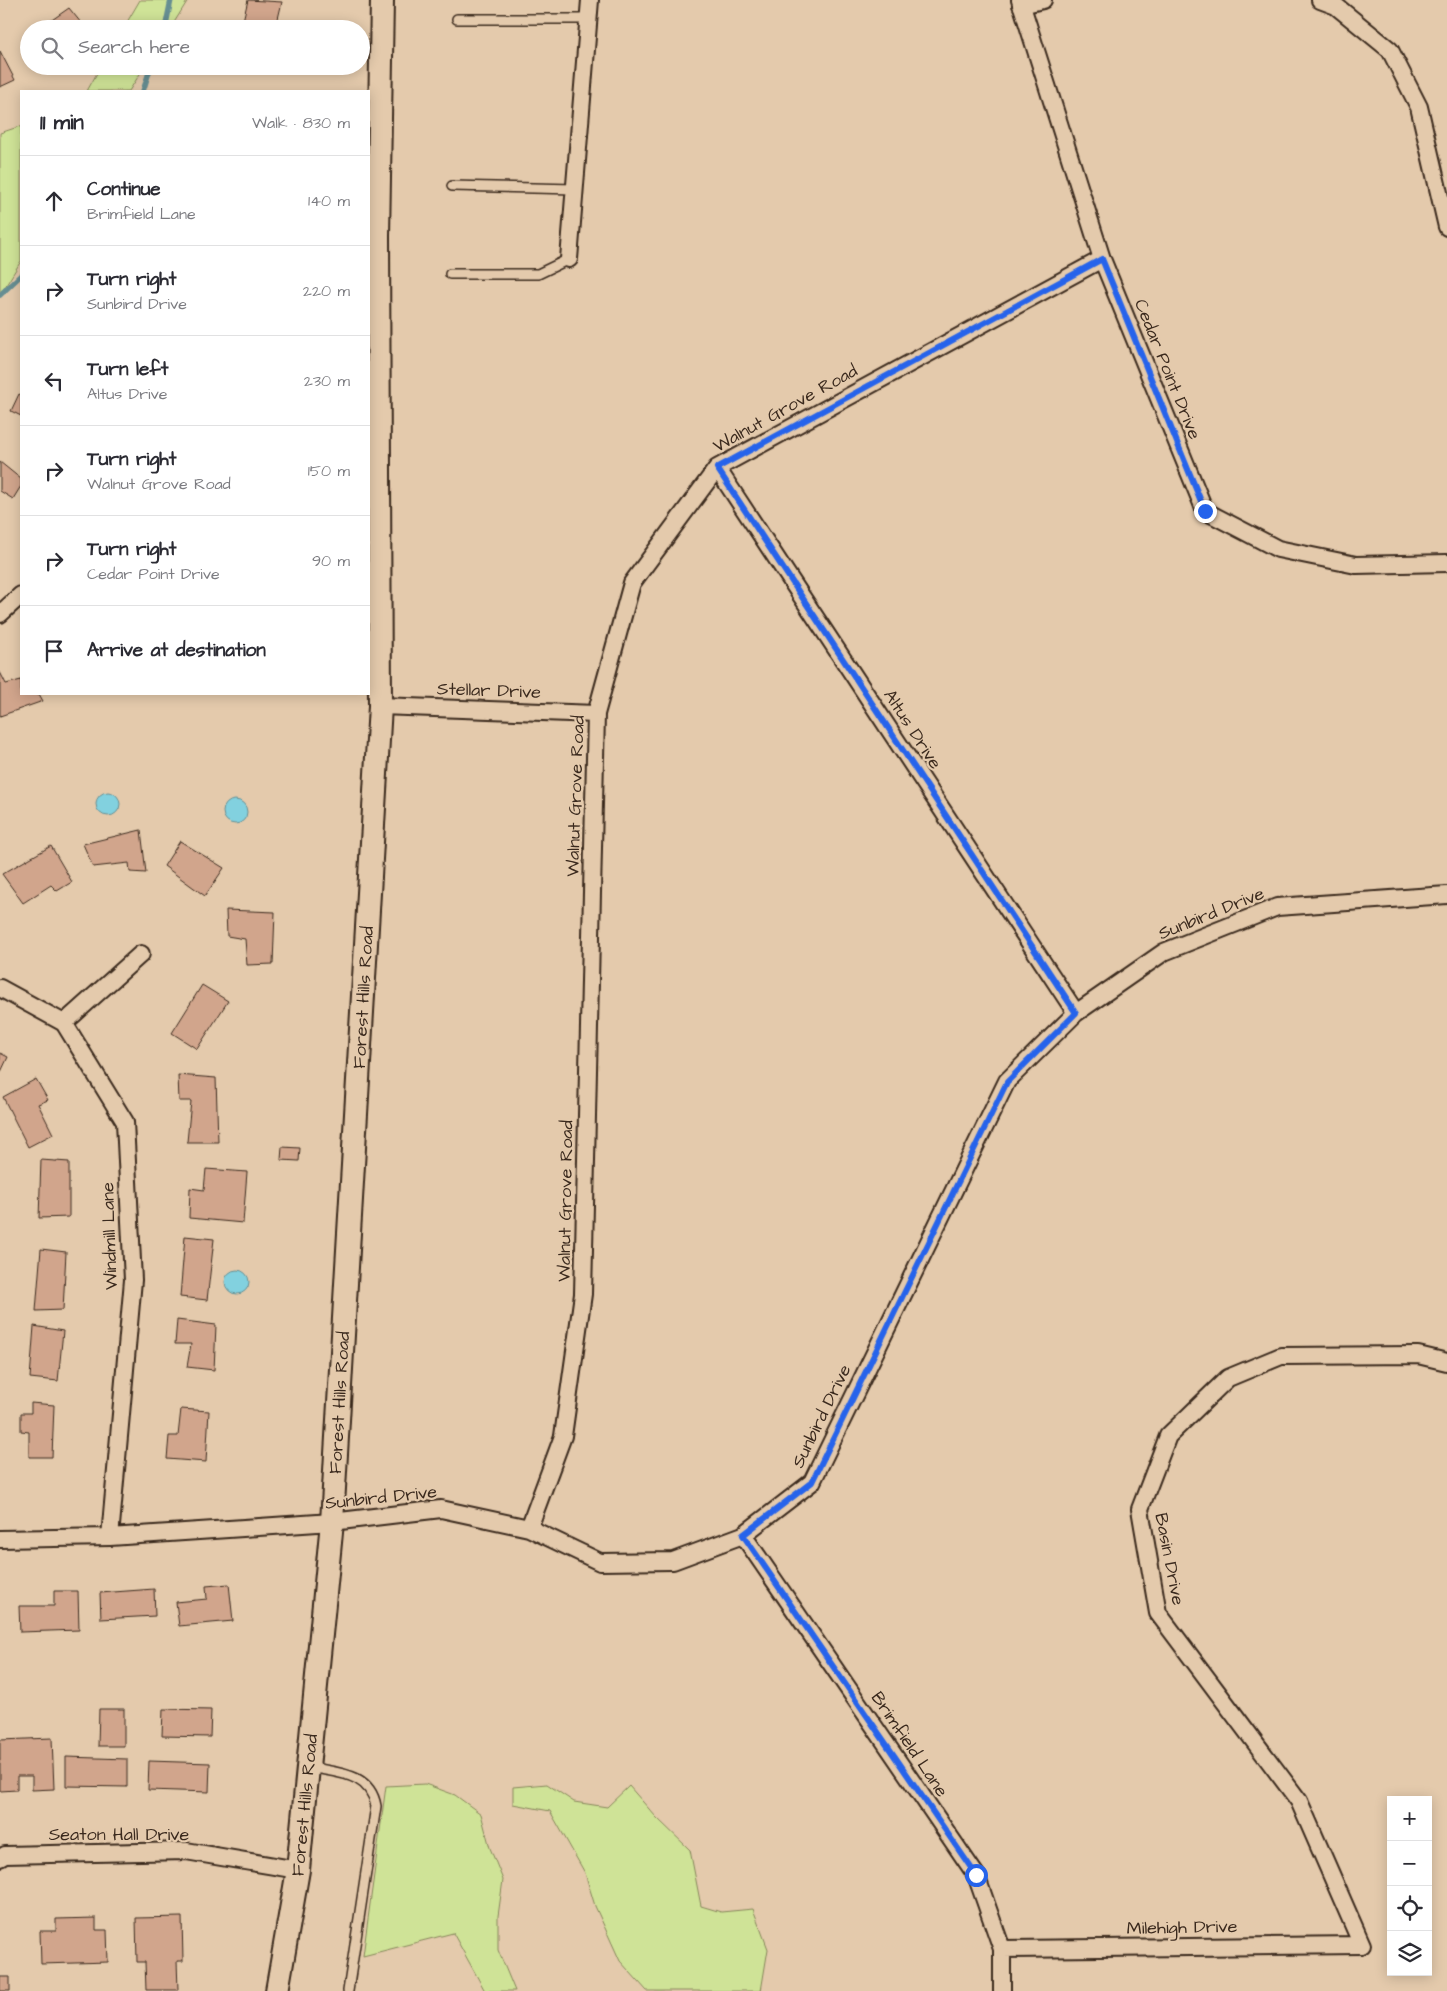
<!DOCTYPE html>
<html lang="en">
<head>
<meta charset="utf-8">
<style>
  :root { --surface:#fff; --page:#f7f7f7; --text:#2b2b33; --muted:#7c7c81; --line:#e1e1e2 }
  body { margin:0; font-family:"Architects Daughter",sans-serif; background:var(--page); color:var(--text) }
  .controls { position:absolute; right:15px; bottom:15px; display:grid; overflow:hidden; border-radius:0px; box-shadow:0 2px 12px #0003 }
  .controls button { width:45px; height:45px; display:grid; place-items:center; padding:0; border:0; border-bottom:1px solid var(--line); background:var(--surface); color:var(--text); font:25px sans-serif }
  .stop { position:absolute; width:15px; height:15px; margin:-11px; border:4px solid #2563eb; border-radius:50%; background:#fff }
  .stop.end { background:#2563eb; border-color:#fff; box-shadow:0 1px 5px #0008 }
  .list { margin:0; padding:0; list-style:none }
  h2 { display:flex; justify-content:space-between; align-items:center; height:65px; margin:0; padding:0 20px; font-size:21px }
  h2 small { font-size:16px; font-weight:400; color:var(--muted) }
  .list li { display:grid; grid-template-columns:32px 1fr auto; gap:15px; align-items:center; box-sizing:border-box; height:90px; padding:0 20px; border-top:1px solid var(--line) }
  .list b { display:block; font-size:19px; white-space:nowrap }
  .list p { margin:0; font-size:16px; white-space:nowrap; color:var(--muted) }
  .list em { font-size:16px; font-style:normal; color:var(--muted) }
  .icon { flex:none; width:28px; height:28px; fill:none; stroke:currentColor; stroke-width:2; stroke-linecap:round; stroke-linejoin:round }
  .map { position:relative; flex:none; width:1447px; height:1991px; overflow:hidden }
  .search { position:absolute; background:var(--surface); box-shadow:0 2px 12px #0003; left:20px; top:20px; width:350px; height:55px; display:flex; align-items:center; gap:12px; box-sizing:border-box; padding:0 18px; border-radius:28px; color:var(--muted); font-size:19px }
  .panel { position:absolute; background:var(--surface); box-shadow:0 2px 12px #0003; left:20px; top:90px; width:350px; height:605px; border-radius:0px }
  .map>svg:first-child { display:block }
  .green { fill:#cfe397; stroke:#85865a }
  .water { fill:#82d1df; stroke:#668e92 }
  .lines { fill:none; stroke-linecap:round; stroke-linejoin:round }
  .stream { stroke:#668e92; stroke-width:5.5 }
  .building { fill:#d1a58c; stroke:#3b2a1e }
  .lane-casing { stroke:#3b2a1e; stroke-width:12 }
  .street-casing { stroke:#3b2a1e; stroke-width:20 }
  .secondary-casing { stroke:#3b2a1e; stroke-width:26 }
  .lane { stroke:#e4caac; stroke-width:9 }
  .street { stroke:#e4caac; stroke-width:16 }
  .secondary { stroke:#e4caac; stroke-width:22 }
  .route { stroke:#2563eb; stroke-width:6 }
  .labels { text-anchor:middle; stroke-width:4.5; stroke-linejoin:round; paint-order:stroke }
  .street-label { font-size:18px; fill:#3b2a1e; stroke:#e4caac }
</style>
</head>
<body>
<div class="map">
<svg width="1447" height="1991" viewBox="0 0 1447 1991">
  <rect width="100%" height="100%" fill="#e4caac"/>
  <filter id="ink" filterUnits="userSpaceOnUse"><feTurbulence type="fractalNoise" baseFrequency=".02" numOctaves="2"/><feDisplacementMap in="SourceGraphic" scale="10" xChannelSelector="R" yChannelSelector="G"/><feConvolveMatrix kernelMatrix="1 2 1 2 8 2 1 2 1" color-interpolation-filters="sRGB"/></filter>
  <g filter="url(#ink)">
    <path class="green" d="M140 0H188L170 29H123Z
      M101 66H145L129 91H87Z
      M21 126V261L0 295V133Z
      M425 1784 455 1795 481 1814 490 1848 503 1880 498 1916V1950L515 1991H485L453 1933 363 1956 386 1786Z
      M547 1784 574 1802 607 1807 629 1786 656 1817 690 1850 701 1906 721 1912 753 1909 768 1949 761 1991H647L620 1961 595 1906 585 1873 550 1811 513 1804V1787Z"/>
    <path class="water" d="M96 804a12 12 0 1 1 24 0a12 12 0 1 1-24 0Z
      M223 812a12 12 0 1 1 24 0a12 12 0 1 1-24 0Z
      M225 1282a12 12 0 1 1 24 0a12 12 0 1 1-24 0Z"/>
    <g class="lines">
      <path class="stream" d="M165 29 171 0
        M143 91 151 66
        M0 295 21 275"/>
    </g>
    <path class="building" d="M248 0 282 2 276 27 281 29H241Z
      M69 8 86 29H39Z
      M0 51 15 80 0 87Z
      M19 394 21 395V416L11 411Z
      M0 462 21 479V486L13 499 0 491Z
      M0 672 6 684 21 680V694H39L43 701 0 716Z
      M141 830 146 873 130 872 129 863 93 867 83 844Z
      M180 841 224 868 205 896 164 866Z
      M51 846 72 882 57 891 51 885 23 903 2 874Z
      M226 910 275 912 273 964 247 965 245 939 227 936Z
      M202 985 228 1001 197 1049 172 1033Z
      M0 1053 8 1057 0 1074Z
      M178 1075 216 1078 218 1142H187L191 1101H179Z
      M36 1079 48 1100 38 1104 53 1134 28 1147 3 1097Z
      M282 1147 300 1148 299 1161 281 1160Z
      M41 1160 69 1162V1217L39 1218Z
      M206 1169 247 1172 243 1223 189 1218 190 1188 204 1190Z
      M185 1236 214 1239 207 1300 180 1297Z
      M41 1249 66 1252 63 1310 36 1311Z
      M177 1320 216 1325 214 1370 187 1367 191 1344H175Z
      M34 1326 63 1331 58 1381 30 1378Z
      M31 1403 54 1405 52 1457H29V1432L21 1431V1413H31Z
      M181 1409 209 1411 206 1462 167 1459 169 1436H178Z
      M229 1584 233 1621 179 1626 176 1602 207 1599 206 1586Z
      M154 1589 155 1616 101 1619 100 1593Z
      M54 1591H78L79 1630 20 1632 19 1606H54Z
      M99 1709H124V1746H98Z
      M163 1709 211 1710 210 1737 162 1736Z
      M52 1738 54 1789 32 1790V1776H17V1790L0 1791V1740Z
      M66 1757 127 1759V1787L66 1786Z
      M149 1761 210 1763 209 1792 148 1790Z
      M182 1917 183 1961H177L178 1990H146L145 1962H137L136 1918Z
      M96 1918V1930H107L108 1962 41 1964 40 1931H56V1919Z
      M0 1977H10V1991H0Z"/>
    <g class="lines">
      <defs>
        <path id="lane" d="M457 19H589
          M452 186 575 189
          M450 274H538L569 259
          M309 1767C337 1773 370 1772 376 1806L348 1991"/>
        <path id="street" d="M1020 0 1102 259 1205 511 1278 549 1356 565 1447 563
          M1320 0 1336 6 1390 50 1419 107 1447 227
          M1021 5 1043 0
          M569 259 590 0
          M717 468 1076 1013
          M0 614 21 595
          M380 706 596 714
          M0 988 64 1023 125 1122 133 1280 110 1537
          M64 1023 141 954
          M529 1528 563 1436 583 1294 596 714 632 583 717 468 1102 259
          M743 1535 976 1875 1002 1949V1991
          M0 1539 110 1537 332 1522 441 1509 529 1528 600 1562 673 1561 743 1535 812 1482 1007 1081 1076 1013 1164 952 1277 907 1447 895
          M0 1858 5 1855 186 1851 298 1870
          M1002 1949 1362 1945 1299 1801 1158 1613 1140 1509 1168 1436 1228 1378 1281 1356 1418 1355 1447 1362"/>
        <g id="secondary">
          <path id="s1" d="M277 1991 298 1870 332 1522 380 706 378 236 382 0"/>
        </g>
      </defs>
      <use href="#lane" class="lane-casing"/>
      <use href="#street" class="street-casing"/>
      <use href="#secondary" class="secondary-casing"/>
      <use href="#lane" class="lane"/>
      <use href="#street" class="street"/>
      <use href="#secondary" class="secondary"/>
    </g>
  </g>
  <g class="lines" filter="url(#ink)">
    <path class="route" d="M976 1875 743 1535 812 1482 1007 1082 1076 1013 717 468 1102 259 1205 511"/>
  </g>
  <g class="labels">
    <g class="street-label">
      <text transform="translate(1168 369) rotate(68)" y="6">Cedar Point Drive</text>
      <text transform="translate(785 408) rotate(-29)" y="6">Walnut Grove Road</text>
      <text transform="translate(489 690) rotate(2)" y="6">Stellar Drive</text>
      <text transform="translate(913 729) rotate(57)" y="6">Altus Drive</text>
      <text transform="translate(575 796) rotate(-88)" y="6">Walnut Grove Road</text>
      <text transform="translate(1211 913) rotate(-22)" y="6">Sunbird Drive</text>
      <text dy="6" stroke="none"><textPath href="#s1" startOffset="998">Forest Hills Road</textPath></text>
      <text transform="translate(565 1201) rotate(-89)" y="6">Walnut Grove Road</text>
      <text transform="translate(109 1236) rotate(-92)" y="6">Windmill Lane</text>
      <text dy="6" stroke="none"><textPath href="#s1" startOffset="592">Forest Hills Road</textPath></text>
      <text transform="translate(821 1416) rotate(-64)" y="6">Sunbird Drive</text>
      <text transform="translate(381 1497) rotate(-6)" y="6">Sunbird Drive</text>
      <text transform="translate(1170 1559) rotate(79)" y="6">Basin Drive</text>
      <text transform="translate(910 1744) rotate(56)" y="6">Brimfield Lane</text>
      <text dy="6" stroke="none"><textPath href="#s1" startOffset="188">Forest Hills Road</textPath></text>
      <text x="119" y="1840">Seaton Hall Drive</text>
      <text transform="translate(1182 1927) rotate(-1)" y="6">Milehigh Drive</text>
    </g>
  </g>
</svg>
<div class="controls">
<button>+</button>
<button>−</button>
<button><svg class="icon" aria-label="locate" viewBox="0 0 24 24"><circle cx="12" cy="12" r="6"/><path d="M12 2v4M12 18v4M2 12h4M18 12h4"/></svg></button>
<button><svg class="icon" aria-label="layers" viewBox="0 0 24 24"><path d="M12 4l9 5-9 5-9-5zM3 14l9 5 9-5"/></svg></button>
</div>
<div class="stop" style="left:976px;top:1875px"></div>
<div class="stop end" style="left:1205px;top:511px"></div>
<div class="search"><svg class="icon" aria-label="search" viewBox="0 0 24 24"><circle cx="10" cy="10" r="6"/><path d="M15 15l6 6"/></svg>Search here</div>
<section class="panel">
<h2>11 min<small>Walk · 830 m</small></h2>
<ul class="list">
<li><svg class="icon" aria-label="ahead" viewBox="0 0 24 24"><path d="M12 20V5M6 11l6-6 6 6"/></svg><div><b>Continue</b><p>Brimfield Lane</p></div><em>140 m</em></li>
<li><svg class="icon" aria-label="right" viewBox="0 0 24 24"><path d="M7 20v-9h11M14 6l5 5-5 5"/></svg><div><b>Turn right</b><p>Sunbird Drive</p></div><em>220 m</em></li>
<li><svg class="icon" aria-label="left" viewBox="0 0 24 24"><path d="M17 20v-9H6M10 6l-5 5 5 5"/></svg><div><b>Turn left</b><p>Altus Drive</p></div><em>230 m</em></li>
<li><svg class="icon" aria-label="right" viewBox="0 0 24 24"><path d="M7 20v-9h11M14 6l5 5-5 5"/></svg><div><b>Turn right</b><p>Walnut Grove Road</p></div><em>150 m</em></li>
<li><svg class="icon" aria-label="right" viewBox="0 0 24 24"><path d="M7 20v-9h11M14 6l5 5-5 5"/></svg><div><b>Turn right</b><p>Cedar Point Drive</p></div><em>90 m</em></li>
<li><svg class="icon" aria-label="arrive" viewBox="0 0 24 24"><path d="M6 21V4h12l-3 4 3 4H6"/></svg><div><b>Arrive at destination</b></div></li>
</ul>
</section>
</div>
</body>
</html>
